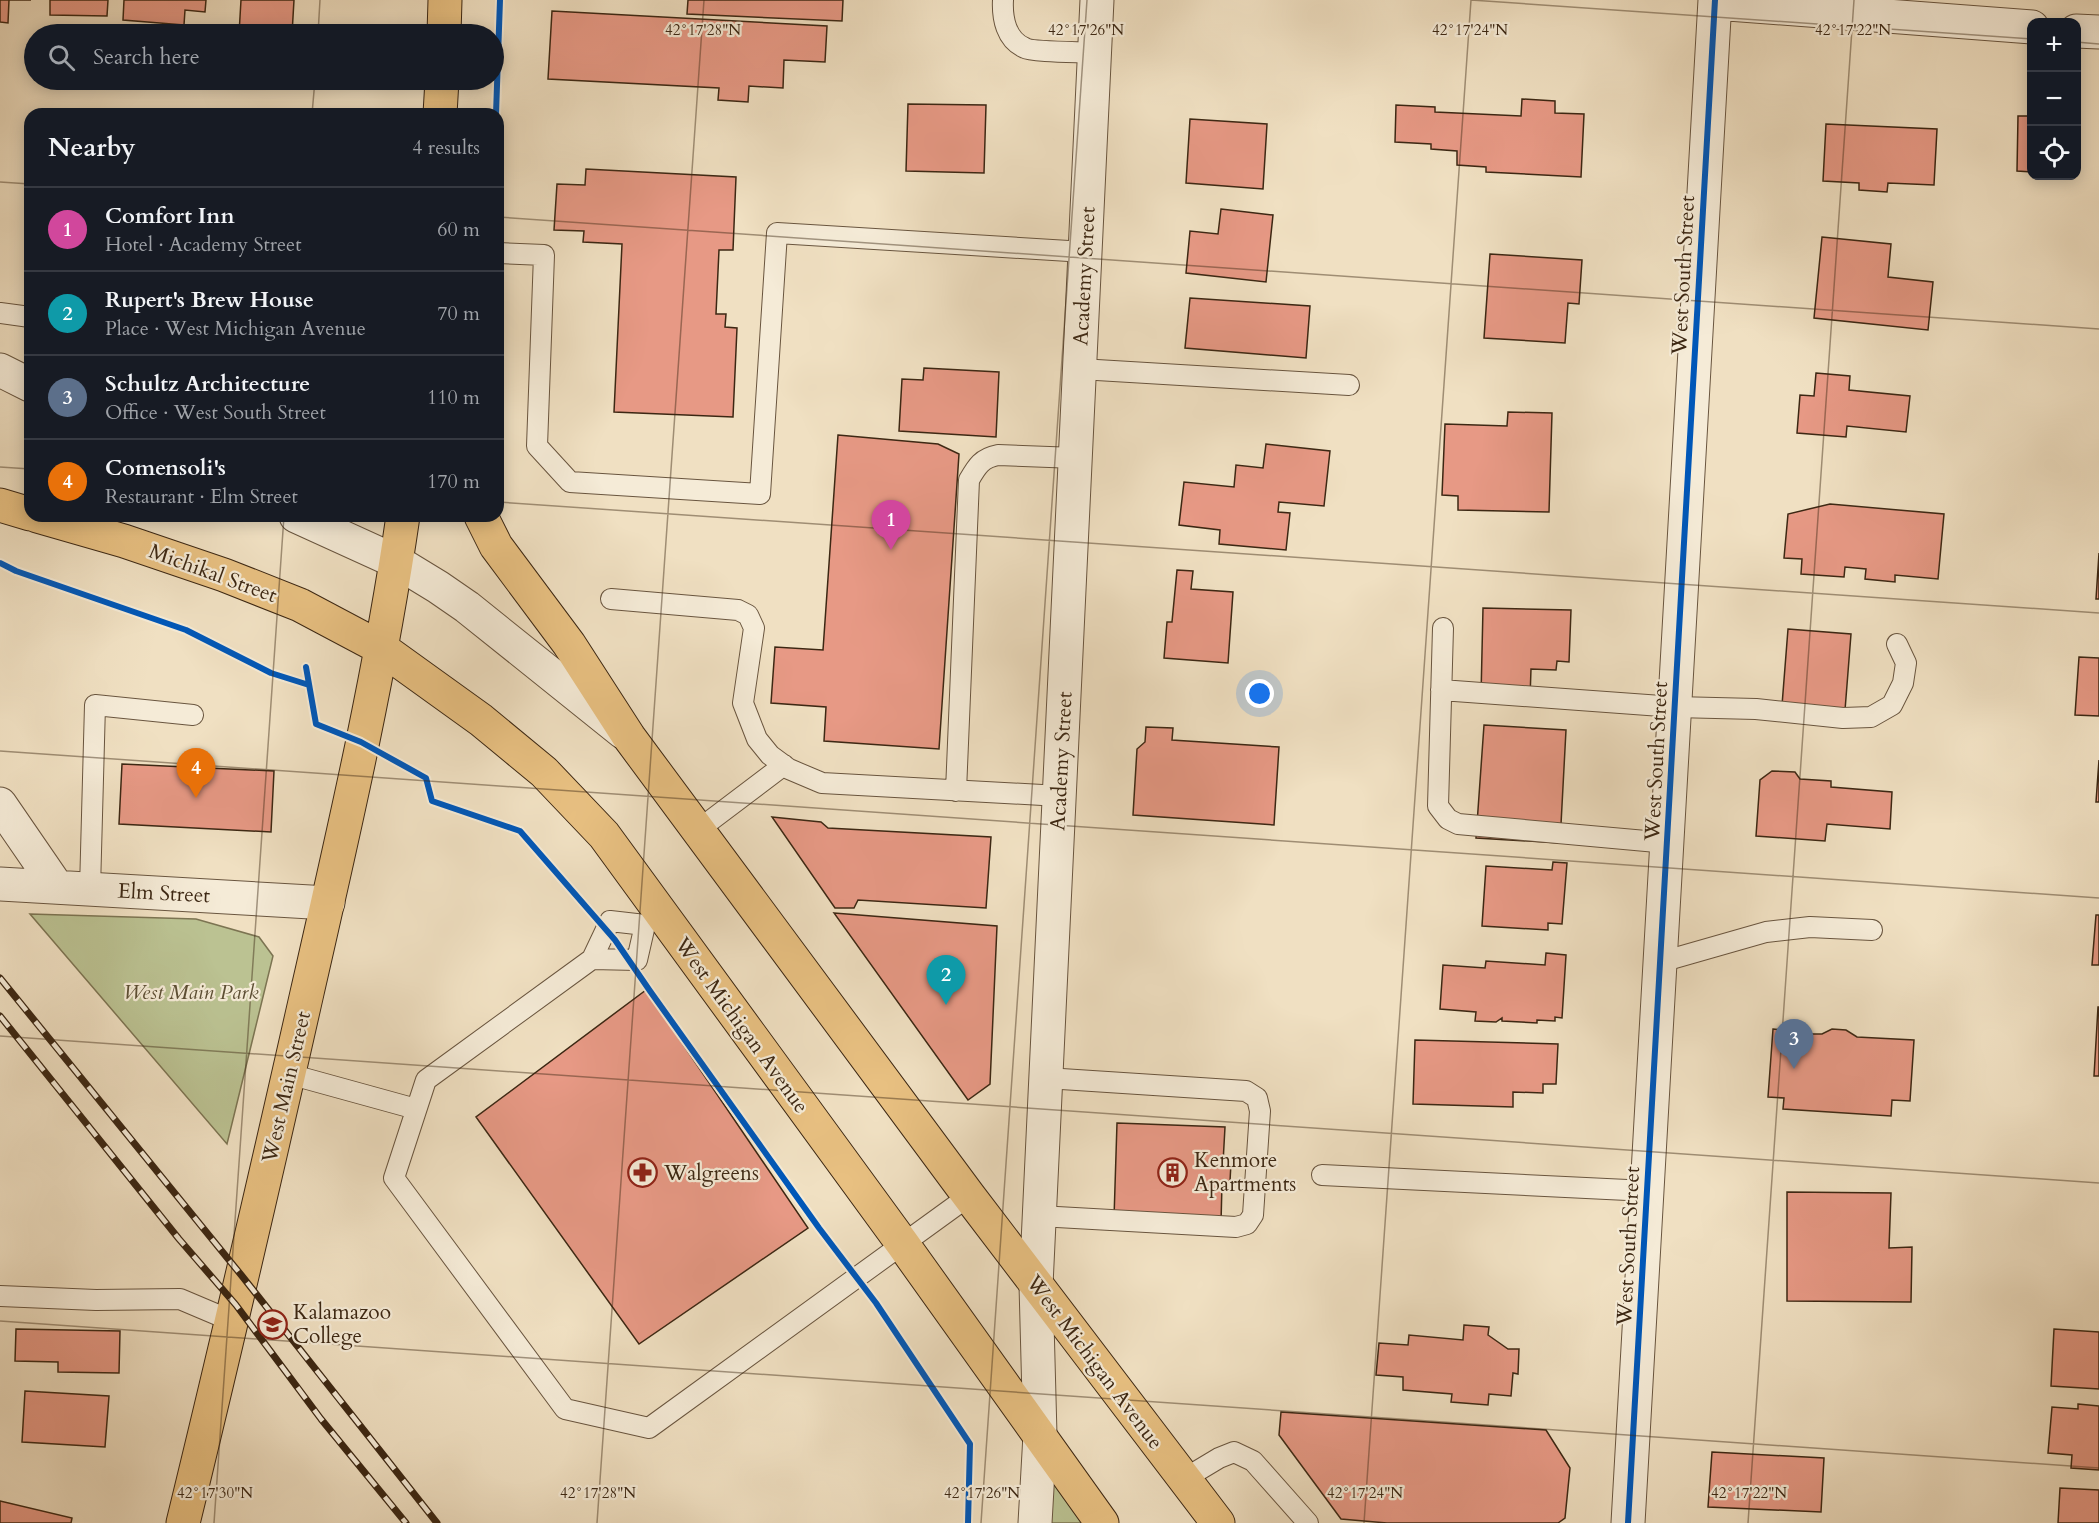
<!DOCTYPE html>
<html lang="en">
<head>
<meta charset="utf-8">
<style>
  :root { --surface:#171b24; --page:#20242c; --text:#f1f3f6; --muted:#9ea1a6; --line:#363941; --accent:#c59692 }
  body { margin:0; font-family:Cardo,serif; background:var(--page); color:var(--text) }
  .controls { position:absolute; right:18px; top:18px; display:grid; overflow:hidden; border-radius:12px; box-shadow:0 3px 15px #0003 }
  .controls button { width:54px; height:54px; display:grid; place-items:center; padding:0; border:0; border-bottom:2px solid var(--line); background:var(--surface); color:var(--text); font:30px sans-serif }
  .you { position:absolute; left:1260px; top:694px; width:21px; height:21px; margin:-15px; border:4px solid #fff; border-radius:50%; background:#1a73e8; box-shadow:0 0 0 9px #1a73e833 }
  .badge { display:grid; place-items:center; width:39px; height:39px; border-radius:50%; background:var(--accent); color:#fff; font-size:20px; font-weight:700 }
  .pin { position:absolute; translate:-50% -50px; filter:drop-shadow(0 2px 3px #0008) }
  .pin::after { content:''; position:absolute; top:32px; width:21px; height:18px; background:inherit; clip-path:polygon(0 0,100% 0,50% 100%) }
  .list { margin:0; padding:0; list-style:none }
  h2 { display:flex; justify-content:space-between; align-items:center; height:78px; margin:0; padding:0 24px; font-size:26px }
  h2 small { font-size:20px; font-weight:400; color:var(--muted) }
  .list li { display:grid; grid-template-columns:39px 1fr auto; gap:18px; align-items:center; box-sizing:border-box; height:84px; padding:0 24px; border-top:2px solid var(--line) }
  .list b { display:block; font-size:22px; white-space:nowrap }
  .list p { margin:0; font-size:20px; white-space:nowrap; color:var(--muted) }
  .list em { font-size:20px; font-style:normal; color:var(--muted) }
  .icon { flex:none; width:33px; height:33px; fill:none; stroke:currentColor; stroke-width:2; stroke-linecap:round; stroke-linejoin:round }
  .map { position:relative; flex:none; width:2099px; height:1523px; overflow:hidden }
  .search { position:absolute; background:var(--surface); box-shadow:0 3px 15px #0003; left:24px; top:24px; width:480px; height:66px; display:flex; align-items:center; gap:15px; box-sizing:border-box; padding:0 21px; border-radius:33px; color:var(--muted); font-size:22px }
  .panel { position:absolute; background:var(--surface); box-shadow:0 3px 15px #0003; left:24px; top:108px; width:480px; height:414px; border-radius:18px }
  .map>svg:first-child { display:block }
  .green { fill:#bbc292; stroke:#7c7452; stroke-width:1.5 }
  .building { fill:#e79985; stroke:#3c2713; stroke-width:1.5 }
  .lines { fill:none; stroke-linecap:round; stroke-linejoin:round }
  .service-casing { stroke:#69553f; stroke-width:22 }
  .minor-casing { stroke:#69553f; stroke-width:35 }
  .primary-casing { stroke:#3c2713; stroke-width:35 }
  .service { stroke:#f5ebd7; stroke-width:20 }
  .minor { stroke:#f5ebd7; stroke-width:33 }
  .primary { stroke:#e8c081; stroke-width:33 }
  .rail-casing { stroke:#3c2713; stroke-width:7 }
  .rail { stroke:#f5ebd7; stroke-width:4.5; stroke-dasharray:14; stroke-linecap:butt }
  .cycleway-casing { stroke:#f5ebd7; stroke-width:10 }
  .cycleway { stroke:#0057b8; stroke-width:6 }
  .ticks { fill:none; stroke:#3c2713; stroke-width:1.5; stroke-opacity:0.45 }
  .labels { text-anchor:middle; stroke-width:4.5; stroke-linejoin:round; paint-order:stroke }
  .street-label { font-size:21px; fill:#3c2713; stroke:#f5ebd7 }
  .park-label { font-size:21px; font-style:italic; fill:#5c4e33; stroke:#f5ebd7 }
  .poi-label { font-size:21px; fill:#3c2713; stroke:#f5ebd7; text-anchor:start }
  .ticks-label { font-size:15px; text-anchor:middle; fill:#3c2713; stroke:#f5ebd7; stroke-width:4.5; stroke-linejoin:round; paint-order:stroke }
</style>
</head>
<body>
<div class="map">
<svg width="2099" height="1523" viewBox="0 0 2099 1523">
  <rect width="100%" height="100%" fill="#f0e0c2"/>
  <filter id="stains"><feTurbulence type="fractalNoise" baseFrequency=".00333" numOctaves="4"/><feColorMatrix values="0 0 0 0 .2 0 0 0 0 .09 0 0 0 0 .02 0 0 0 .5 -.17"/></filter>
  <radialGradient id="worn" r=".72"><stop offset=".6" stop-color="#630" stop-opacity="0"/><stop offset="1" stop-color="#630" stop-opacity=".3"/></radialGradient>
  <path class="green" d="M30 914 196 919 259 937 273 956 227 1144Z
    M1040 1435 1102 1523H1035Z"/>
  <path class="building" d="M0 0H31H9L8 23 0 22Z
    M50 0H108L107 16 50 15Z
    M124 0H206L205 12 185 10 184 25 123 20Z
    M241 0H294L292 34H239Z
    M688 0H843L842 21 687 14Z
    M552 11 827 26 825 62 784 60 783 88 749 86 748 102 718 100 719 88 548 79Z
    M1522 99 1555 101V113L1584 114 1581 177 1486 172V167L1457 165V151L1431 149V144L1395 142 1396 105 1435 107V112L1521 116Z
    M908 104 986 105 984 173 906 171Z
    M2018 116H2032V172L2017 171Z
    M1190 119 1267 124 1263 189 1186 183Z
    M1826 124 1937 129 1934 185 1888 183 1887 192 1859 190V183L1823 181Z
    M586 169 736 177 733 250H719L716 314H726L725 327 737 328 733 417 614 412 622 244 583 242 584 231 554 230 557 184 585 185Z
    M1221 209 1273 215 1266 282 1186 273 1190 231 1218 234Z
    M1822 237 1891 244 1888 277 1933 282 1928 330 1814 318Z
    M1490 254 1582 260 1579 304 1568 303 1565 343 1484 338Z
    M1190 298 1310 306 1306 358 1185 348Z
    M924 368 999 372 996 437 899 431 902 379 923 380Z
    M1816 373 1850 376 1849 390 1910 396 1906 432 1847 426 1846 437 1797 433 1800 395 1814 396Z
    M1508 412 1552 413 1549 512 1458 510V496L1442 495 1445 424 1507 426Z
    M838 435 938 444 959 454 939 749 824 741 826 707 771 703 775 647 823 650Z
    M1266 444 1330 451 1324 506 1279 502 1278 512 1290 513 1286 550 1219 544 1220 530 1179 525 1184 482 1234 487 1236 465 1263 468Z
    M1830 504 1944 514 1938 579 1895 575V582L1865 579 1866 569 1845 567 1844 577 1801 574 1802 559 1784 558 1788 514Z
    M2099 553V599H2096Z
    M1177 570 1193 571 1191 589 1233 592 1228 663 1164 658 1167 622H1172Z
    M1483 608 1571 610 1569 662 1557 661 1556 670 1531 669 1530 698 1481 696Z
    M1788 629 1851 634 1844 723 1781 718Z
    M2079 657 2099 658V716L2075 715Z
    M1484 725 1566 730 1560 843 1476 838Z
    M1146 727 1173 728 1172 740 1279 747 1274 825 1133 815 1137 749 1145 742Z
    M2099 760V802H2096Z
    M122 764 274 771 271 832 119 824Z
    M1772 771 1795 772 1800 779 1831 781V787L1892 792 1890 829 1827 824 1825 841 1756 836 1760 780Z
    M772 817 821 822 828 828 991 837 986 908 858 900 854 908H835Z
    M1553 862 1567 863 1562 924 1548 923V930L1482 926 1486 866 1552 870Z
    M834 913 997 926 990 1084 968 1100Z
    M2096 915H2099V965H2092Z
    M1546 953 1566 955 1562 1018 1555 1017V1021L1537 1020V1023L1502 1021V1018L1496 1022 1475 1021 1476 1012 1440 1009 1443 965 1485 968 1486 961 1545 965Z
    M646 990 808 1228 639 1344 476 1117Z
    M2098 1007H2099V1076H2094Z
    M1773 1029 1791 1031V1034H1822L1832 1029 1846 1030 1857 1037 1914 1040 1910 1101 1892 1100 1891 1116 1783 1109 1784 1098 1768 1097Z
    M1415 1040 1558 1044 1556 1084H1543V1093L1513 1092V1107L1413 1104Z
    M1117 1123 1225 1127 1223 1163H1231L1230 1181 1222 1183 1221 1223 1114 1218Z
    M1787 1192 1891 1193 1889 1248 1912 1247 1911 1302 1787 1301Z
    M1464 1325 1489 1327 1488 1335 1508 1349H1519L1518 1374 1513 1373 1511 1396 1489 1394 1488 1405 1451 1402 1452 1394 1403 1390V1377L1376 1375 1379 1343 1408 1345 1409 1335 1463 1340Z
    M16 1329 120 1331 119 1373 58 1372V1362L15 1361Z
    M2054 1329 2099 1332V1389L2051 1386Z
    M25 1391 109 1396 105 1447 22 1442Z
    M2078 1404 2099 1406V1470L2071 1468 2072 1455 2048 1453 2052 1407 2078 1409Z
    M1281 1412 1546 1430 1570 1468 1565 1518 1558 1523H1387L1341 1519 1279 1435Z
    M1712 1452 1824 1458 1821 1512 1708 1507Z
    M2060 1488 2099 1490V1523H2058Z
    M0 1501 72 1518 71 1523H0Z"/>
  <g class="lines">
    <defs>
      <path id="service" d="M1003 0C1002 18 1006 40 1025 48 1032 52 1083 52 1095 53
        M498 253 544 255 537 446 570 482 760 494 777 233 1085 252
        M0 313 30 317
        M1080 369 1349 385
        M611 599 738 610 748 615 754 628 743 703 757 739 770 755 789 769 822 783 1060 796
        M1443 628 1438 806 1448 819 1458 824 1668 843
        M1441 690 1675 707 1756 709 1843 718 1871 717 1892 705 1903 683 1906 663 1897 644
        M956 791 969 480C977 466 982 458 998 455L1076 458
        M698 830 784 765
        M90 889 95 705 193 715
        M592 959 637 960 645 925 610 921 592 959 426 1080 394 1178 565 1409 649 1428 969 1196
        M1661 962 1766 932 1810 927 1872 930
        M289 1074 416 1109
        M1322 1175 1648 1191
        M1039 1216 1236 1227 1247 1224 1253 1215 1260 1111 1257 1098 1246 1091 1046 1078
        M0 1296 96 1300 180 1299 232 1321
        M1184 1479 1219 1458 1234 1452 1253 1461 1308 1523"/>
      <path id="minor" d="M1715 3 2032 27
        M2076 31 2099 32
        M0 370 30 385
        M296 516 397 562 438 587 467 607 623 732
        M0 804 57 887
        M0 884 328 903
        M1035 1523 1040 1435 1036 1285 1097 0
        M1628 1523 1715 0"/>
      <path id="primary" d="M444 34 445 0
        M440 114 442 80
        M0 505 30 514
        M37 516 124 541 224 575 300 605 381 648 481 720 544 772 604 835 902 1243 1102 1523
        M481 516 496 546 569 644 629 737 969 1196 1218 1523
        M183 1523C226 1347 267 1170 307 993 343 835 380 676 403 516"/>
    </defs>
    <use href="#service" class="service-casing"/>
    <use href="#minor" class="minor-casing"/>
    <use href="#primary" class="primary-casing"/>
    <use href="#service" class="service"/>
    <use href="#minor" class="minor"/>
    <use href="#primary" class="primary"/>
    <defs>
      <path id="rail" d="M0 978 242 1276 437 1523
        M0 1016 179 1239 236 1305 321 1419 406 1523"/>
    </defs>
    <use href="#rail" class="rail-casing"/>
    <use href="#rail" class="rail"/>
    <defs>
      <path id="cycleway" d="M496 114 500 0
        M0 563 16 571 186 630 271 673 309 685
        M306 667 316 724 361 742 426 778 432 801 520 831 615 940 650 991 819 1228 876 1303 970 1444 968 1523
        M1628 1523 1715 0"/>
    </defs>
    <use href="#cycleway" class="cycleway-casing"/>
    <use href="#cycleway" class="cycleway"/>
  </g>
  <path class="ticks" d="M1471 0 2032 39M318 34 320 0M2076 42 2099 44M312 114 315 80M0 182 30 184M498 217 2099 329M0 467 30 469M498 502 2099 613M0 751 2099 898M0 1036 2099 1183M0 1321 2099 1468M214 1523 284 516M597 1523 704 0M981 1523 1087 0M1364 1523 1471 0M1748 1523 1854 0"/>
  <defs>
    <symbol id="building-ring" viewBox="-11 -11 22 22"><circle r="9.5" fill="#f5ebd7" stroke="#8f2418" stroke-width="1.5"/><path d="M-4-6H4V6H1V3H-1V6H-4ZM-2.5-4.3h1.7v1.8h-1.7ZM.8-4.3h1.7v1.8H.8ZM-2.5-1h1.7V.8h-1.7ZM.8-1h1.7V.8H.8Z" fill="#8f2418"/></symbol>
    <symbol id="pharmacy-ring" viewBox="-11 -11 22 22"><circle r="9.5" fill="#f5ebd7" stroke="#8f2418" stroke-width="1.5"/><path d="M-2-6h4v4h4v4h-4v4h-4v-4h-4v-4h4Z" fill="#8f2418"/></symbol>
    <symbol id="university-ring" viewBox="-11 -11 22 22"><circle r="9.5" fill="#f5ebd7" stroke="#8f2418" stroke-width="1.5"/><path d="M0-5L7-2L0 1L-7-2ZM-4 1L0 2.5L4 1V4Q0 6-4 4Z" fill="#8f2418"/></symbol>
  </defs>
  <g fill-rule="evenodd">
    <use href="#building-ring" x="1156" y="1156" width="33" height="33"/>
    <use href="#pharmacy-ring" x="626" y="1156" width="33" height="33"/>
    <use href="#university-ring" x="256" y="1308" width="33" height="33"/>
  </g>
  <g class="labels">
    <g class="street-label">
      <text transform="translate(1683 275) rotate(-87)" y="7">West South Street</text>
      <text transform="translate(1084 276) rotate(-87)" y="7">Academy Street</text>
      <text transform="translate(213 573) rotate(20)" y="7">Michikal Street</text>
      <text transform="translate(1061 761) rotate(-87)" y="7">Academy Street</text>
      <text transform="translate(1656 761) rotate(-87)" y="7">West South Street</text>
      <text transform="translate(164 893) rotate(3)" y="7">Elm Street</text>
      <text transform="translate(742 1025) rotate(54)" y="7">West Michigan Avenue</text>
      <text transform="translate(286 1087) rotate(-77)" y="7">West Main Street</text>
      <text transform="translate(1628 1246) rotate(-87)" y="7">West South Street</text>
      <text transform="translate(1095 1362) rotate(53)" y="7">West Michigan Avenue</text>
    </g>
    <g class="park-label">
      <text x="191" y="999">West Main Park</text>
    </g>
    <g class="poi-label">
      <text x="1194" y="1167">Kenmore<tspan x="1194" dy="24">Apartments</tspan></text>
      <text x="664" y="1180">Walgreens</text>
      <text x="293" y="1319">Kalamazoo<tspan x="293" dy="24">College</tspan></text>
    </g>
  </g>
  <g class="ticks-label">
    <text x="703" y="35">42°17'28"N</text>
    <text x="1086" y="35">42°17'26"N</text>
    <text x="1470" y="35">42°17'24"N</text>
    <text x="1853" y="35">42°17'22"N</text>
    <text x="215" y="1498">42°17'30"N</text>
    <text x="598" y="1498">42°17'28"N</text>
    <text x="982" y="1498">42°17'26"N</text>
    <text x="1365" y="1498">42°17'24"N</text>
    <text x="1749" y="1498">42°17'22"N</text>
  </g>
  <rect width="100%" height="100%" filter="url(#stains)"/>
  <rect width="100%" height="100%" fill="url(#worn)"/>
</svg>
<div class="controls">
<button>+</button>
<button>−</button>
<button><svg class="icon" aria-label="locate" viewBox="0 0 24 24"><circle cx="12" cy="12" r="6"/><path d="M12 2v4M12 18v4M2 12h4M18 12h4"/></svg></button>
</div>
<div class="you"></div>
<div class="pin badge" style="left:891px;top:550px;background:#d1479c">1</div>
<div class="pin badge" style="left:946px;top:1005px;background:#0f9aa8">2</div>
<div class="pin badge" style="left:1794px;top:1069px;background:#5c6f8a">3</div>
<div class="pin badge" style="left:196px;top:798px;background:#e8710a">4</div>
<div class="search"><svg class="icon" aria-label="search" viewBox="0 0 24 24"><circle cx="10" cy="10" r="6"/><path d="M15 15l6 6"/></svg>Search here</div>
<section class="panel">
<h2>Nearby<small>4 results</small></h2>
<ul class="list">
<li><span class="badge" style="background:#d1479c">1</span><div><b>Comfort Inn</b><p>Hotel · Academy Street</p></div><em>60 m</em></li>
<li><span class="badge" style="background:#0f9aa8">2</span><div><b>Rupert's Brew House</b><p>Place · West Michigan Avenue</p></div><em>70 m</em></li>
<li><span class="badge" style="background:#5c6f8a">3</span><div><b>Schultz Architecture</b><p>Office · West South Street</p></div><em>110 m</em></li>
<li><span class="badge" style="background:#e8710a">4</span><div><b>Comensoli's</b><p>Restaurant · Elm Street</p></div><em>170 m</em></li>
</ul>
</section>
</div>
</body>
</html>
